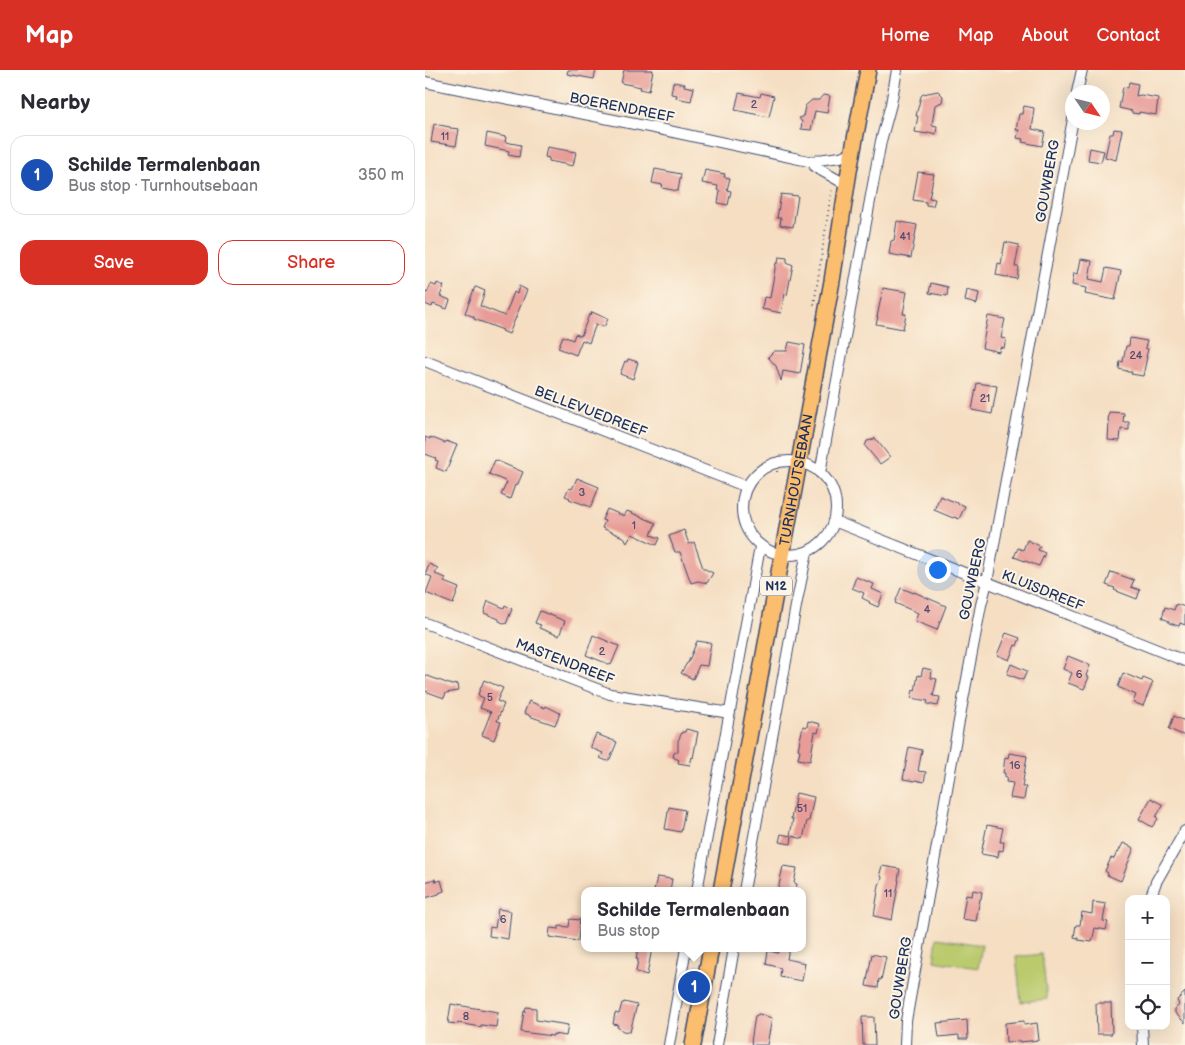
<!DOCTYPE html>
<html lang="en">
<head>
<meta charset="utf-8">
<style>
  :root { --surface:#fff; --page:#f7f7f7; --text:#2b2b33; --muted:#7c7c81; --line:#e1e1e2; --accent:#d93025 }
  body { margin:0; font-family:"Balsamiq Sans",sans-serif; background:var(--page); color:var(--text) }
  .controls { position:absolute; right:15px; bottom:15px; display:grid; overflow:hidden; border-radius:10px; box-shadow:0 5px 20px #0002 }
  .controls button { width:45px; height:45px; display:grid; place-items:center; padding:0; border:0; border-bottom:1px solid var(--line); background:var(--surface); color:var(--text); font:25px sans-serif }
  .compass { position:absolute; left:640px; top:15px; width:45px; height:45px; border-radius:50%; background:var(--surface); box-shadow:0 5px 20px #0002; rotate:125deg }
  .you { position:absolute; left:512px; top:499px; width:18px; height:18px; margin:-12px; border:4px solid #fff; border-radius:50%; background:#1a73e8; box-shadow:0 0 0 8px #1a73e833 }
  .badge { display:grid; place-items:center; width:32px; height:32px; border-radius:50%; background:var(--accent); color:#fff; font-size:16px; font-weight:700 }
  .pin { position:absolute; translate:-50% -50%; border:2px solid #fff; box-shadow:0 1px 5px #0006 }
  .popup { position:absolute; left:156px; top:817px; width:225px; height:65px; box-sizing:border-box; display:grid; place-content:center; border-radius:10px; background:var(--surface); filter:drop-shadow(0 1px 4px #0005); font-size:16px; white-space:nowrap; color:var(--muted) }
  .popup b { font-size:19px; color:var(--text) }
  .popup::after { content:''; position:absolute; left:50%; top:100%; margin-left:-10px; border:10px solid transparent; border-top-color:var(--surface) }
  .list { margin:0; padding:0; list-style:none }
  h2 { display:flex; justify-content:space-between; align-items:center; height:65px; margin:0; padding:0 20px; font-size:21px }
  h2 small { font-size:16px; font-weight:400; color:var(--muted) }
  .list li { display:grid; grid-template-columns:32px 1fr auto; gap:15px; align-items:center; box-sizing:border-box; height:80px; margin:0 10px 10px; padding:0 10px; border:1px solid var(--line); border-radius:15px }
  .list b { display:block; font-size:19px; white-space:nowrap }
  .list p { margin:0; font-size:16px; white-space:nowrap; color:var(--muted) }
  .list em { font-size:16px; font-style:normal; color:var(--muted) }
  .actions { display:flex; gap:10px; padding:15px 20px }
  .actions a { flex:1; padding:11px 0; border:1px solid var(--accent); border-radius:15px; text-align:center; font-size:18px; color:var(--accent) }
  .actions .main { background:var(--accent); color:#fff }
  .icon { flex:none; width:28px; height:28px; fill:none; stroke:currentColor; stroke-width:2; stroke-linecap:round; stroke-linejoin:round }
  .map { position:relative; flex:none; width:760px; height:975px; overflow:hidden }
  header { display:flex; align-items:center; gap:30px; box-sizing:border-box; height:70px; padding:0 25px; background:var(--accent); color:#fff }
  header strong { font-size:24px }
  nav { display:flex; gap:28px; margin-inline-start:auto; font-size:18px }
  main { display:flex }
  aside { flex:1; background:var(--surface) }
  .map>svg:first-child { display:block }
  .green { fill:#baca6d; stroke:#6a7c66 }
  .building { fill:#e79c97 }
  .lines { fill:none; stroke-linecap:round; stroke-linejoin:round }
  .minor-casing { stroke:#3c496d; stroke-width:12 }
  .primary-casing { stroke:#3c496d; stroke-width:18 }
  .path { stroke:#3c496d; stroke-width:2; stroke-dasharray:1 4; stroke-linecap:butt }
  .minor { stroke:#fff; stroke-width:10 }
  .primary { stroke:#fbbd6e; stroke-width:15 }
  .labels { text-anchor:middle; stroke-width:4; stroke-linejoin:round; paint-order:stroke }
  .number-label { font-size:11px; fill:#4e4a6c }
  .shield { fill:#fcf5e5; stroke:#5e6a86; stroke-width:1 }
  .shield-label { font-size:12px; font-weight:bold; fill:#1b2f5e }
  .street-label { font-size:14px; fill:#1b2f5e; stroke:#fcf5e5 }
</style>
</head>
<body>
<header>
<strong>Map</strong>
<nav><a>Home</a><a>Map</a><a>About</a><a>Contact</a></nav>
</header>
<main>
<aside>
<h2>Nearby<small></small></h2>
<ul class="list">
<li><span class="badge" style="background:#1a4fb4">1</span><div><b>Schilde Termalenbaan</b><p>Bus stop · Turnhoutsebaan</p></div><em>350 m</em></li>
</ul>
<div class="actions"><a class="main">Save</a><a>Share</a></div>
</aside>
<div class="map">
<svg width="760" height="975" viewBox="0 0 760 975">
  <rect width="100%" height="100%" fill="#fcf5e5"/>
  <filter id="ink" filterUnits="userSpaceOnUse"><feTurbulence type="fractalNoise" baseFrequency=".02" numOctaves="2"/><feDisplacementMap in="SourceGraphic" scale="10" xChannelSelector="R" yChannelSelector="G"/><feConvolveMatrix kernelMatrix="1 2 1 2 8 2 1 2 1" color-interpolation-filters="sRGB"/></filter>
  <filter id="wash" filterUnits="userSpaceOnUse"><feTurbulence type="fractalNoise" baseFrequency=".0096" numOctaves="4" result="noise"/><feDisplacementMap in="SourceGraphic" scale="20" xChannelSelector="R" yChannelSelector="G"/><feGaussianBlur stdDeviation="1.12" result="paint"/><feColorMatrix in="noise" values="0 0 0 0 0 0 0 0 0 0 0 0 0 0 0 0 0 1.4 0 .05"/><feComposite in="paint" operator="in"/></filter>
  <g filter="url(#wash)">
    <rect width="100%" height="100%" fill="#f5dec2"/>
    <path class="green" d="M512 868 557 875 553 898 509 891Z
      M617 884 622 929 596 932 591 887Z"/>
    <g id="blocks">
      <path class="building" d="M143 0H171L169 9 142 4Z
        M199 0H228L224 21 215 19 216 17 196 13Z
        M248 12 260 14 259 16 269 18 266 31 251 28 252 25 246 24Z
        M704 12 713 14 711 26 716 25 733 28 731 45 714 42V44L707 43V41L694 38 698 17 703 18Z
        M513 21 518 26 517 32 510 35 507 55 512 56 511 64 503 62V64L490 62 493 46H491L496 26 498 24Z
        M314 23 335 27 336 23 349 26 344 47 310 40Z
        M398 25 405 26 402 43 390 41 386 60 376 59 377 52 374 48 378 47 380 36 387 30H394Z
        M599 36 609 38 608 46H609L607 59 620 62 617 76 597 72 598 69 592 68 594 60H591L594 44H597Z
        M9 54 25 57V58L34 59 31 76 6 72Z
        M689 59 697 60 691 90 680 87 685 64H688Z
        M62 63 81 67 80 72 96 75 94 87 83 85 84 81 60 76Z
        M122 77 151 82 148 96 124 91V88L120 87Z
        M665 78 679 81 676 92 663 90Z
        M230 99 256 104 253 121 237 118 238 115 227 113Z
        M280 100 300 104 299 107 305 108 302 120 306 121 303 135 293 133 295 121 292 120 293 116 277 113Z
        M493 102 509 104 504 128 510 129 508 136 501 135V132L488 130Z
        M356 124 373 126 368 157 355 155 356 148H352Z
        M472 151 492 155 486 188 464 184 466 171 469 170Z
        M580 172 594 175 590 197H594L592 209 571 205 573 193 576 194Z
        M354 187 362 188V192L368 195 362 225 360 224 356 243 337 239 339 227 345 228 351 193H353Z
        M656 189 667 191 664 209 678 212 681 198 696 201 690 230 660 224 661 218 647 215 649 203 653 204Z
        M12 213 19 216 15 226 25 230 22 239 8 234 7 237 0 234V222L2 223 6 214 11 216Z
        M506 213 523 217 522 226 504 223Z
        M94 216 102 220 84 264 77 261 78 260 49 249V247L40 243 50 217H51L60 221 55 236 80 246 89 222 92 224Z
        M458 218 482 222 478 244H481L478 259 451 254 453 247H452Z
        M542 220 554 223 552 234 540 231Z
        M167 242 183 249 179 257 171 254 164 273 157 270 151 285 133 278 138 266 148 270 150 264 156 266 164 245H166Z
        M563 246 580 249 576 268 581 269 579 278 575 277 574 282 557 278Z
        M705 268 722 271 720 278 723 279 721 287H722L718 306 706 304 707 302H702V301L694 299 695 291 698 292 701 276H704Z
        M364 272 380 275 375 304 358 301 356 311 351 296 343 287 349 281H362Z
        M203 289 213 292 208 309 195 304 200 291 202 292Z
        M552 313 572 316 567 344 547 340Z
        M684 342 699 343 698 352H704V360L696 359 695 371 683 370 684 351H683Z
        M0 367 5 369V367L20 373 21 371 32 375 21 402 11 398 13 391 10 390 11 388 0 384Z
        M450 368 465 387 455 394 440 376 442 371 447 370Z
        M70 390 98 402 92 416 90 415 85 429 76 425 82 412 64 404Z
        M152 408 174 417 166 437 144 429 145 428 140 426 144 418 147 419Z
        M515 426 540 436 534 449 529 447 528 448 509 440Z
        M182 439 199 446 202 441 231 453 226 465 235 468 232 475 207 464 202 473 200 468 177 458 180 451 177 450Z
        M259 460 264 474 269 472 278 498 288 503 282 513 273 511 266 513 255 482H250L244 466Z
        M602 470 615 476 613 480 620 483 614 496 589 487 593 478 598 480Z
        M4 494 13 498 10 504 21 508 19 512 34 518 28 534 1 523 7 507 0 504Z
        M686 502 709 510 706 517 715 520 712 529 689 520 690 518 681 515Z
        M431 507 449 514 447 519 458 524 453 537 444 533 445 532 437 528 439 523 427 518Z
        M476 518 489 523V522L521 536 512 560 490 551 493 543 470 533Z
        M63 531 79 538 80 535 87 539 81 554 74 551V549L59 543Z
        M751 534 760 537V555L755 553 754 556 744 553V551L737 548 740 537 749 540Z
        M115 541 140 551 134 566 114 558 116 555 110 553Z
        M581 563 595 568 592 576 590 575 584 590 572 585Z
        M168 565 194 576 186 595 161 585Z
        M272 571 286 573 282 596 274 595 268 609 256 603 262 593H263Z
        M643 586 665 595 661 606 664 607 659 619 643 613 647 603 638 599Z
        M586 594 602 601 598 610 582 604Z
        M498 598 507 600 506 608 512 609 508 626 515 627 513 636 502 634 503 631 486 628 488 620 490 621 493 605 496 606Z
        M698 603 717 611 718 608 728 612 718 636 708 632 711 625 693 617Z
        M0 605 27 615 32 614 33 621 21 623 19 628 0 621Z
        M59 610 78 618 72 631 79 634 72 651 76 652 69 670 57 665 66 642 55 638 59 628 54 626V625L53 624Z
        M104 631 120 638 121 636 135 643 130 655 104 646V645L99 643Z
        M749 646 760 651V666L744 659Z
        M383 651 395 654 393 663 390 662 385 691 373 689 375 680 373 679 378 656 382 657Z
        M261 659 273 662 268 688 267 687 265 695 253 693 254 690 248 687 249 683 253 681V671L257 662H260Z
        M171 664 192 672 185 689 182 691 175 688 178 683 166 678V676Z
        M484 677 497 680 493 701 501 702 499 712 490 710V711L478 709Z
        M584 683 602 686 597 717H601L599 730 585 728 588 713 581 712 582 707H580V703H578L580 687 583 688Z
        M371 723 389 727 384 751H382L378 769 367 766 366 774 354 772 356 764 365 766 368 749H366Z
        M726 728 738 735 731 747 733 749 727 757 714 749Z
        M244 737 260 740 256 762 240 759Z
        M562 755 578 758 575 772H579L578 781 574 780 573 787 556 784Z
        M698 773 709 778 696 811 682 805 683 803 680 801 686 788 689 789 692 782 693 783Z
        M358 796 372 798 369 813 372 814 371 821 353 820Z
        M457 796 475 799 473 810H474L467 850 449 846 454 815 457 808 455 803Z
        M232 807 247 809 245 821H229Z
        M10 809 11 812 16 810 19 821 14 823V824L0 828V812Z
        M548 820 557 822 556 829H555L551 851 537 849 541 825 547 826Z
        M668 832 681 834 678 851 683 852 681 860 670 858 667 872 653 870V868L649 867 651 855H655L657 842 667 844Z
        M73 839 86 841 83 869 64 866 65 857 70 858Z
        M145 849 155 850 153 871 124 867 125 858 134 859V856L144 857Z
        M213 878H227L222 905 211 902 213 889H211Z
        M354 878H364L362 889 380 893 377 911 355 907 356 898 341 894 343 881 353 883Z
        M447 884 461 887 456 910 454 909 453 918 441 916Z
        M760 922V953L750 943V939L754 935 752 930Z
        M199 932 212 935 205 962 198 961 192 957 193 955 188 954 190 943 194 944 197 933H199Z
        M671 933H686L687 964H672Z
        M26 934 73 942 71 957 56 955V957L33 953V954L23 953Z
        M101 937 111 938V950L143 955 141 966 128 964V966L96 962 99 941 100 942Z
        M334 944 347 948 342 975H326L327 972H326L330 946Z
        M437 947H449L450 975H438Z
        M542 950 543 969H534V965L514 967 512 953Z
        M599 951V955L612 953 614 970 595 972V971L581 972 580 953Z"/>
    </g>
  </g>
  <g filter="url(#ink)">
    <use href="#blocks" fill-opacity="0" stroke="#3c496d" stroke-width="1"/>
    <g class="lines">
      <defs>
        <path id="minor" d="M0 12 239 60 388 92 393 90 415 87 427 83
          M652 22 657 0
          M388 92 390 97 422 115
          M0 291 322 417
          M317 438a47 47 0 1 1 94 0a47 47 0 1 1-94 0Z
          M395 403 456 71 466 34 472 0
          M409 451 760 591
          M0 553 185 624 305 643
          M272 821 335 477
          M319 821 371 536 382 482
          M725 829 731 812 760 761
          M717 956 718 975
          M244 975 261 878
          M292 975 309 878
          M480 975 481 951 534 651 556 535 562 512 648 49"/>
        <g id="primary">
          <path id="s1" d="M296 821 407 211 424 101 443 0"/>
          <path d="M268 975 286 878"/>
        </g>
      </defs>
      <use href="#minor" class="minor-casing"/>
      <use href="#primary" class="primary-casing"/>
      <path class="path" d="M389 235 407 117
        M352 402 353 393"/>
      <use href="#minor" class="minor"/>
      <use href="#primary" class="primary"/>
    </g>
  </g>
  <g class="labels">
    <g class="number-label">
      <text x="329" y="38">2</text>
      <text x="20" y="70">11</text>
      <text x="480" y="170">41</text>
      <text x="711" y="289">24</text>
      <text x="560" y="332">21</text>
      <text x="157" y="426">3</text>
      <text x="209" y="459">1</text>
      <text x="502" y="543">4</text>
      <text x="177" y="585">2</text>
      <text x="654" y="608">6</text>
      <text x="65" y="631">5</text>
      <text x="590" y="699">16</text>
      <text x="377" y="742">51</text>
      <text x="463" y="827">11</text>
      <text x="78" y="853">6</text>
      <text x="41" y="950">8</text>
    </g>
    <rect class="shield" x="335" y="506.5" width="32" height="19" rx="4"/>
    <g class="shield-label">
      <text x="351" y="520">N12</text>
    </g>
    <g class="street-label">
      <text transform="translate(197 37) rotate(11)" y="5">BOERENDREEF</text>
      <text transform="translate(622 111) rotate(-80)" y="5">GOUWBERG</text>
      <text transform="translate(166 341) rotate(21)" y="5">BELLEVUEDREEF</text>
      <text dy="5" stroke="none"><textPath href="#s1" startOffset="418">TURNHOUTSEBAAN</textPath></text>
      <text transform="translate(547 509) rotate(-78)" y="5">GOUWBERG</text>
      <text transform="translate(618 520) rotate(22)" y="5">KLUISDREEF</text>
      <text transform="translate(140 591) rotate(21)" y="5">MASTENDREEF</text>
      <text transform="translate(475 908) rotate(-81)" y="5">GOUWBERG</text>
    </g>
  </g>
</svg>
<div class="controls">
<button>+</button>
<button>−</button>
<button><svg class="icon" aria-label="locate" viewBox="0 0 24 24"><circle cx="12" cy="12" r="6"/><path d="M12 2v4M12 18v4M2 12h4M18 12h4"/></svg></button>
</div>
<svg class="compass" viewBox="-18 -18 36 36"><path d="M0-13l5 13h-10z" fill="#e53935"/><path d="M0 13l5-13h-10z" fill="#7c7c81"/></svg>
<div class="you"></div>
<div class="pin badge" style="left:269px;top:917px;background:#1a4fb4">1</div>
<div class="popup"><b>Schilde Termalenbaan</b>Bus stop</div>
</div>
</main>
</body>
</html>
